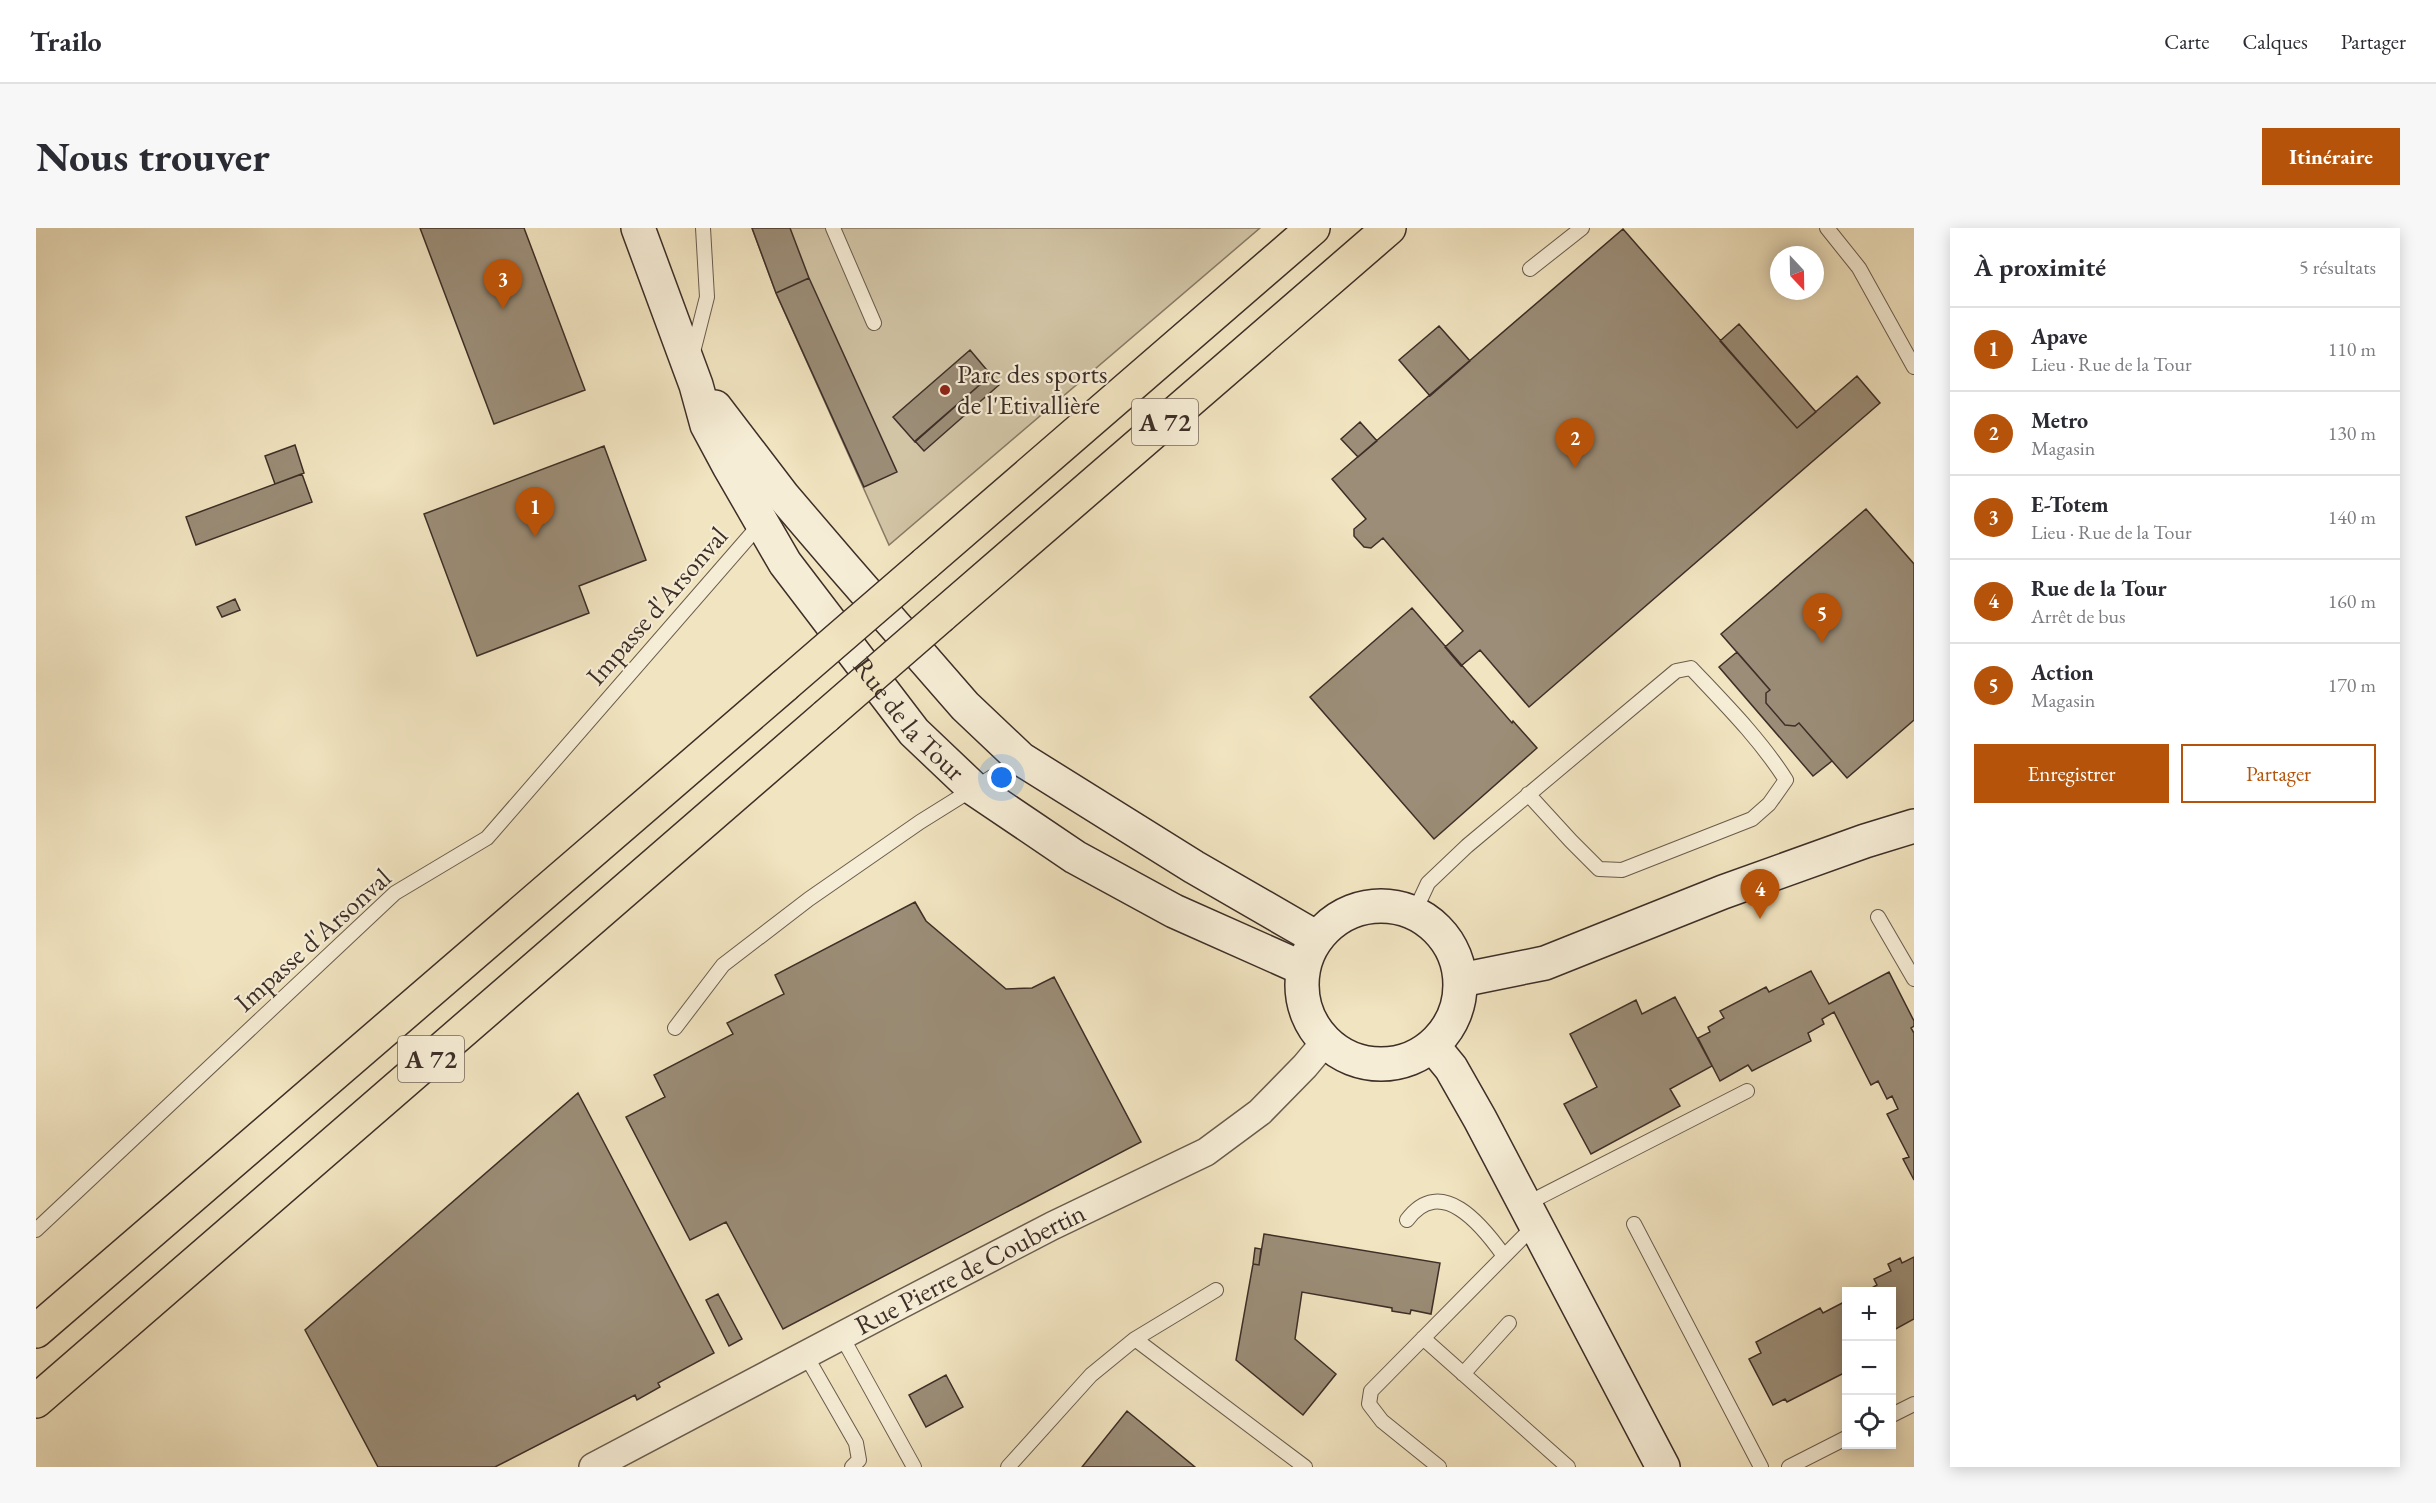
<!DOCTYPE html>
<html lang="fr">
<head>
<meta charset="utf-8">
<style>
  :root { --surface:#fff; --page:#f7f7f7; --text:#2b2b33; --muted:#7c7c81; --line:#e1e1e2; --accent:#b45309 }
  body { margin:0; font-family:"EB Garamond",serif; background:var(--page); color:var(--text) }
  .controls { position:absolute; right:18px; bottom:18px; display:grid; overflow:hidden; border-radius:0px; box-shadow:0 3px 15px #0003 }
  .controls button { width:54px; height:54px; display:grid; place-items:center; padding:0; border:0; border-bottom:2px solid var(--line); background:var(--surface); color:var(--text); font:30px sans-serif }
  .compass { position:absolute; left:1734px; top:18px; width:54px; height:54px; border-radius:50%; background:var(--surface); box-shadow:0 3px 15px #0003; rotate:158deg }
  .you { position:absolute; left:966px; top:550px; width:21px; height:21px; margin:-15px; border:4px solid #fff; border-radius:50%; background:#1a73e8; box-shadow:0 0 0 9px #1a73e833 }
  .badge { display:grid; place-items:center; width:39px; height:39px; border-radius:50%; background:var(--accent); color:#fff; font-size:20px; font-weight:700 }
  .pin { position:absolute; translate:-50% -50px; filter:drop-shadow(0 2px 3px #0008) }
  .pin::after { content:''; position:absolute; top:32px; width:21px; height:18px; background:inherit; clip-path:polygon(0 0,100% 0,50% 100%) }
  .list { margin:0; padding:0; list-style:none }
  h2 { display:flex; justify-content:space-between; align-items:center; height:78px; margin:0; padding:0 24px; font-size:26px }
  h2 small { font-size:20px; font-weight:400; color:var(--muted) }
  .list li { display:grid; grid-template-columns:39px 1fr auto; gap:18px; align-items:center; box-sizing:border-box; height:84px; padding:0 24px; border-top:2px solid var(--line) }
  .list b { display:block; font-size:22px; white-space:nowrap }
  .list p { margin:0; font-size:20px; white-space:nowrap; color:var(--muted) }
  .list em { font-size:20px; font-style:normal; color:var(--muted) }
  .actions { display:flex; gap:12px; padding:18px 24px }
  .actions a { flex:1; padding:14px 0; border:2px solid var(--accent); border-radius:0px; text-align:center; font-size:21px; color:var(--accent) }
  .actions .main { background:var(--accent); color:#fff }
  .icon { flex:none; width:33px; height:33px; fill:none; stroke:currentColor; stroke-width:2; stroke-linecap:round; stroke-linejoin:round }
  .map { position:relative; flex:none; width:1878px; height:1239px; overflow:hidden; border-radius:0px }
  header { display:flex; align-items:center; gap:36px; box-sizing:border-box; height:84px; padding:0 30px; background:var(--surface); border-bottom:2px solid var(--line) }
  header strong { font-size:28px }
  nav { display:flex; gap:33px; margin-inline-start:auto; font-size:21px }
  .intro { display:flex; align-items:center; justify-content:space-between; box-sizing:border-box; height:144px; padding:0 36px }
  h1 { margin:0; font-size:42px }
  .button { padding:15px 27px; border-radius:0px; background:var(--accent); color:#fff; font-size:21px; font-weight:700 }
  main { display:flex; gap:36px; padding:0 36px }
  aside { flex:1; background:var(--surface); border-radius:0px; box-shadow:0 3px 15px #0003 }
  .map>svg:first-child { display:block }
  .green { fill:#d2c5a6; stroke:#887a66; stroke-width:1.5 }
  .building { fill:#9b8d77; stroke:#3d2e27; stroke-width:1.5 }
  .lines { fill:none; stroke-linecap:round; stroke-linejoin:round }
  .lane-casing { stroke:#6a5c4d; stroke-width:16 }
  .street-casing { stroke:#6a5c4d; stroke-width:30 }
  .secondary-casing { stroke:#3d2e27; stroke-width:36 }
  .highway-casing { stroke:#3d2e27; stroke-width:36 }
  .lane { stroke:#f6edd6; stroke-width:14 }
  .street { stroke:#f6edd6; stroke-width:27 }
  .secondary { stroke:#f6edd6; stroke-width:33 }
  .highway { stroke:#f1e4c0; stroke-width:33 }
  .highway-bridge-casing { stroke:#3d2e27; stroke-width:36; stroke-linecap:butt }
  .highway-bridge { stroke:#f1e4c0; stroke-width:33 }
  .poi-dot { fill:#8f2418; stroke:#f6edd6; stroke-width:2 }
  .labels { text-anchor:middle; stroke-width:4.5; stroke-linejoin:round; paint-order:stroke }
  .shield { fill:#f6edd6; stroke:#74675c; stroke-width:1.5 }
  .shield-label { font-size:26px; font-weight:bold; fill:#3d2e27 }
  .poi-label { font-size:27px; fill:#3d2e27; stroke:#f6edd6; text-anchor:start }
  .street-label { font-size:27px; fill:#3d2e27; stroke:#f6edd6 }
</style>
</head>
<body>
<header>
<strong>Trailo</strong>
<nav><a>Carte</a><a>Calques</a><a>Partager</a></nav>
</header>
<div class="intro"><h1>Nous trouver</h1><a class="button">Itinéraire</a></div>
<main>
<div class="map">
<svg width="1878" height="1239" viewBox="0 0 1878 1239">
  <rect width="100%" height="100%" fill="#f1e4c0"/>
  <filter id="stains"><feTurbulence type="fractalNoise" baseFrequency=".00333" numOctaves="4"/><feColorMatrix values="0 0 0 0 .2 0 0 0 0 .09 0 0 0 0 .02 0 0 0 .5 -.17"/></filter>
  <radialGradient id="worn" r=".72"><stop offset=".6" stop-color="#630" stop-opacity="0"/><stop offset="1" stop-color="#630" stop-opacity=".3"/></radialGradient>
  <path class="green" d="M716 0H1224L853 317 740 65Z"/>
  <path class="building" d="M384 0H488L549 162 458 196Z
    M716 0H754L773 50 740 65Z
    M1587 1 1761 200 1821 148 1844 175 1493 479 1444 422 1425 438 1409 419 1427 403 1347 310 1335 320 1328 319 1318 308V301L1330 291 1296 251Z
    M773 50 861 244 828 259 740 65Z
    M1703 96 1780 184 1761 200 1684 113Z
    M1403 98 1434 133 1394 168 1363 132Z
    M934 122 955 147 879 214 857 189Z
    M955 147 963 157 888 223 879 213Z
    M1324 194 1341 213 1322 229 1305 211Z
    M259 217 268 245 239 256 229 228Z
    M568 218 610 332 543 358 553 385 441 428 388 286Z
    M266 246 276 274 160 317 150 289Z
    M1830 281 1878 336V492L1811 550 1763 495 1759 498 1749 497 1730 475V465L1734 462 1685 406Z
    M199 371 204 382 186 389 181 379Z
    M1376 380 1476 495 1477 493 1501 520 1398 611 1274 469Z
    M1701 424 1734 462 1730 465V475L1749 497 1759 498 1763 495 1796 533 1777 548 1683 439Z
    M879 674 890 693 970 761 996 760 1018 749 1105 914 747 1101 690 994 654 1012 590 889 629 869 618 847 697 806 691 795 748 766 739 747Z
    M1775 743 1793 776 1853 744 1878 793V798L1875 800 1878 805V952L1867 931 1873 929 1851 886 1862 881 1856 868 1851 871 1842 853 1835 857 1798 784 1786 791 1788 796 1772 805 1775 813 1716 843 1712 837 1684 853 1662 810 1674 804 1672 799 1688 790 1684 783 1730 759 1733 764Z
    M1639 769 1676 838 1634 861 1644 878 1555 926 1528 876 1561 859 1534 806 1600 772 1606 786Z
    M542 865 678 1125 622 1155 624 1159 601 1172 599 1167 459 1239H342L269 1102Z
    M1228 1006 1404 1035 1395 1086 1375 1082 1374 1086 1356 1083V1080L1266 1064 1259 1111 1300 1146 1267 1187 1200 1132 1217 1036 1223 1037Z
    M1219 1020 1225 1021 1223 1037 1217 1036Z
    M1878 1029V1091L1856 1103V1064H1829L1841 1057 1838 1051 1855 1043 1852 1036 1864 1030 1866 1035Z
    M682 1066 706 1111 693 1118 670 1072Z
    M1810 1073V1144L1751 1174 1749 1171 1737 1177 1713 1131 1725 1125 1720 1114 1784 1080 1787 1085Z
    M910 1147 927 1179 890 1199 873 1167Z
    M1091 1183 1159 1239H1046Z"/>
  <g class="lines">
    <defs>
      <path id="lane" d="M797 0 838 95
        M1791 0 1823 40 1878 139
        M1494 41 1546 0
        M656 128 671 69 667 0
        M1378 685 1392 655 1431 618 1640 443 1655 440C1689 476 1724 511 1750 552L1733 576 1716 591 1586 642 1563 641 1535 613 1492 566
        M1842 689 1878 751
        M639 800 687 737 773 671 884 594 985 531
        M1490 976 1711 863
        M1371 992C1405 946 1446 997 1468 1028
        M1598 996 1725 1239
        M0 1002 359 665 451 610 725 295
        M805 1107 878 1239
        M1387 1110 1532 1239
        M1099 1111 1180 1062
        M769 1126 820 1215 823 1232 816 1239
        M1427 1146 1473 1095
        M1856 1187 1878 1176
        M972 1239 1055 1147 1099 1111 1269 1239
        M1403 1239 1346 1193 1333 1176 1335 1163 1500 996
        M1753 1239 1810 1210"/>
      <g id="street">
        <path id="s1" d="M557 1239 864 1077 1016 998 1170 924 1224 884 1269 838 1289 814"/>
      </g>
      <g id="secondary">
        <path id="s2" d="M602 0 660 157 671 197 693 238 749 335 878 504 937 560 1039 629 1138 683 1266 740"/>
        <path d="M679 179 747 268 807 338 929 478 985 531 1158 639 1281 710"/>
        <circle cx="1345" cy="757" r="79"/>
        <path d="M1425 752 1509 735 1687 664 1829 613 1878 598"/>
        <path d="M1397 818 1415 840 1444 891 1627 1239"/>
      </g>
      <path id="highway" d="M889 336 1277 0
        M905 388 1353 0
        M0 1103 749 457
        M0 1173 790 488"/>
    </defs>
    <use href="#lane" class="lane-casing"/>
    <use href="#street" class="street-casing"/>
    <use href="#secondary" class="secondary-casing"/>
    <use href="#highway" class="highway-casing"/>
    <use href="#lane" class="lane"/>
    <use href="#street" class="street"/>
    <use href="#secondary" class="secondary"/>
    <use href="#highway" class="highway"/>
    <defs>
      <path id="highway-bridge" d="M749 457 889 336
        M790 488 905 388"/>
    </defs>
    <use href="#highway-bridge" class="highway-bridge-casing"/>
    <use href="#highway-bridge" class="highway-bridge"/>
  </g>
  <circle class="poi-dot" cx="909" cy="162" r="6"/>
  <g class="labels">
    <g class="shield">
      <rect x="1096" y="171" width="66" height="46" rx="4.5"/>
      <rect x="362" y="808" width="66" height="46" rx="4.5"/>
    </g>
    <g class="shield-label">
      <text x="1129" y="203">A 72</text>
      <text x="395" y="840">A 72</text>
    </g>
    <g class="poi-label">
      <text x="921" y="155">Parc des sports<tspan x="921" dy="31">de l'Etivallière</tspan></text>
    </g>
    <g class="street-label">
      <text transform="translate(621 378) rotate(-49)" y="9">Impasse d'Arsonval</text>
      <text dy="9" stroke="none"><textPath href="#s2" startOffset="567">Rue de la Tour</textPath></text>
      <text transform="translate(277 712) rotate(-42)" y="9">Impasse d'Arsonval</text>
      <text dy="9" stroke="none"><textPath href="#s1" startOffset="426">Rue Pierre de Coubertin</textPath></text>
    </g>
  </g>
  <rect width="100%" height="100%" filter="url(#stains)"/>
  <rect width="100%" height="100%" fill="url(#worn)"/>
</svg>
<div class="controls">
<button>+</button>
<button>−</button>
<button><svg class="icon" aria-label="locate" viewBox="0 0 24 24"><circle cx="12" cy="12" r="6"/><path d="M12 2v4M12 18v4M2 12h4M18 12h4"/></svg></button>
</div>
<svg class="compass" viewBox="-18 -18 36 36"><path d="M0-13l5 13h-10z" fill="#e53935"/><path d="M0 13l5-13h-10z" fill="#7c7c81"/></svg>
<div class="you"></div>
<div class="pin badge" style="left:499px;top:309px">1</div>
<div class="pin badge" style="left:1539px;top:240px">2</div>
<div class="pin badge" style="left:467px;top:81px">3</div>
<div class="pin badge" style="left:1724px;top:691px">4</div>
<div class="pin badge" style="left:1786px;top:415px">5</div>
</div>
<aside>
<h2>À proximité<small>5 résultats</small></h2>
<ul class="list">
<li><span class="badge">1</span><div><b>Apave</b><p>Lieu · Rue de la Tour</p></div><em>110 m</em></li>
<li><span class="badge">2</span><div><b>Metro</b><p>Magasin</p></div><em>130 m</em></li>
<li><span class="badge">3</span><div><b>E-Totem</b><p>Lieu · Rue de la Tour</p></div><em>140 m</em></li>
<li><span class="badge">4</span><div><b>Rue de la Tour</b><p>Arrêt de bus</p></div><em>160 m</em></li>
<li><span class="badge">5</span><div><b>Action</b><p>Magasin</p></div><em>170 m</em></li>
</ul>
<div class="actions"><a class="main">Enregistrer</a><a>Partager</a></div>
</aside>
</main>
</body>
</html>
